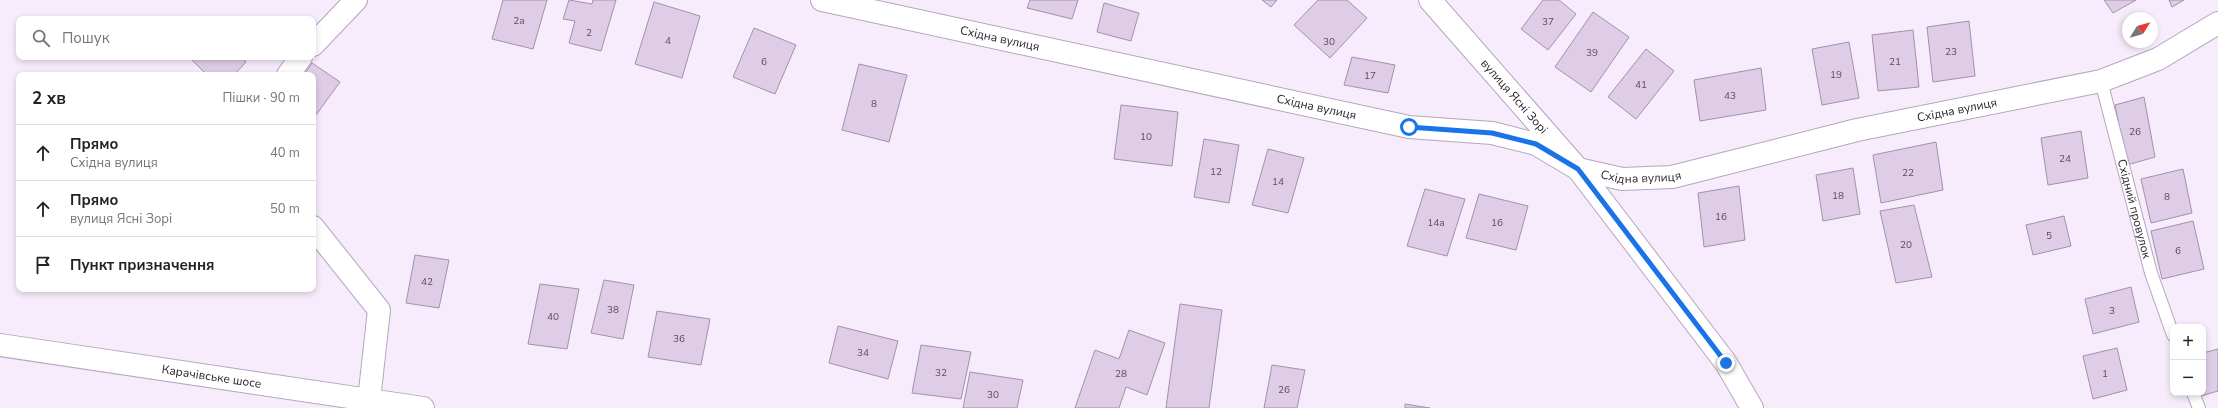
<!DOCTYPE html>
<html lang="uk">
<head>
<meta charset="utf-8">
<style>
  :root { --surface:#fff; --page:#f6f6f6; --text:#222; --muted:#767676; --line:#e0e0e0 }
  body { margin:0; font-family:"Nunito Sans",sans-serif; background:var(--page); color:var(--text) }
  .controls { position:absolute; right:12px; bottom:12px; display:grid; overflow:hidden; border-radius:8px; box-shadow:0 2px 6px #0003 }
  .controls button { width:36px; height:36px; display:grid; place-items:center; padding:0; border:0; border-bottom:1px solid var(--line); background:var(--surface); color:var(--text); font:20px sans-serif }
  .compass { position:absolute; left:2122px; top:12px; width:36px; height:36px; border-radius:50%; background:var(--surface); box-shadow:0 2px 6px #0003; rotate:53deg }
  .stop { position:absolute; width:12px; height:12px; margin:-9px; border:3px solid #1a73e8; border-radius:50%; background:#fff }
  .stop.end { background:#1a73e8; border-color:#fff; box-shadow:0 1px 4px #0008 }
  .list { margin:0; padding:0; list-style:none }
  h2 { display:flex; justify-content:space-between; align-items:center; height:52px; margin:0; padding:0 16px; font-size:17px }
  h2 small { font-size:13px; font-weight:400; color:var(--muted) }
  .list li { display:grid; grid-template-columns:26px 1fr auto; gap:12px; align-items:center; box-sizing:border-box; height:56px; padding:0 16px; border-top:1px solid var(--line) }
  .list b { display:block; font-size:15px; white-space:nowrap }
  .list p { margin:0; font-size:13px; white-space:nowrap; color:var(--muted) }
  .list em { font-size:13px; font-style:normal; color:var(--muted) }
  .icon { flex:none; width:22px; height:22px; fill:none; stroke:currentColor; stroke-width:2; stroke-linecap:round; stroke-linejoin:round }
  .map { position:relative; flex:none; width:2218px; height:408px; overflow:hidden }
  .search { position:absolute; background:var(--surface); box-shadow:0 2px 6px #0003; left:16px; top:16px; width:300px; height:44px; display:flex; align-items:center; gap:10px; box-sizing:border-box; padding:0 14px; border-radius:8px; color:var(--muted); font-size:15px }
  .panel { position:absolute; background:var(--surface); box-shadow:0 2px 6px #0003; left:16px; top:72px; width:300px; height:220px; border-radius:8px }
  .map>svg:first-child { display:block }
  .building { fill:#dfcde7; stroke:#a291aa }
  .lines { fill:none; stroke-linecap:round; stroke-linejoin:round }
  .lane-casing { stroke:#b6a5be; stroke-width:14 }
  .street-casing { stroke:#b6a5be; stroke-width:24 }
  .primary-casing { stroke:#b6a5be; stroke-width:24 }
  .lane { stroke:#fff; stroke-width:12 }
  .street { stroke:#fff; stroke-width:22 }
  .primary { stroke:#fff; stroke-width:22 }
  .route { stroke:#1a73e8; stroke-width:5 }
  .labels { text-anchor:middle; stroke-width:3.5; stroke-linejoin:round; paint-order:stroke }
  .number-label { font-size:10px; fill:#584f5c }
  .street-label { font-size:12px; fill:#2b252e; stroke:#fff }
</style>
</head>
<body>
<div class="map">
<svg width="2218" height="408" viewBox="0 0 2218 408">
  <rect width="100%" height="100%" fill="#f7ecfc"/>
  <path class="building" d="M503 0H547L533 49 492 39Z
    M569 0 592 4 593 0H616L601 51 569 43 575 21 563 19Z
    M1030 0H1078L1072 19 1027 8Z
    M1262 0H1277L1271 7Z
    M1318 0H1347L1367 18 1330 58 1294 25Z
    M1543 0H1559L1576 14 1548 50 1521 29Z
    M2104 0H2136L2113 13Z
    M2169 0H2184L2172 7Z
    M654 2 700 16 682 78 635 64Z
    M1104 3 1139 13 1131 41 1097 32Z
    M1593 12 1629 37 1591 92 1555 67Z
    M1969 21 1975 76 1933 82 1927 27Z
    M754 28 796 45 775 94 733 77Z
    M1913 30 1919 87 1878 91 1872 35Z
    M1849 42 1859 98 1822 105 1812 49Z
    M1646 49 1674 71 1636 119 1608 97Z
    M189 57H240L246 62 234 75H207Z
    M1352 57 1395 65 1388 93 1344 85Z
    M312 63 340 82 313 119V75H304Z
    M859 64 907 75 889 142 842 130Z
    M1761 68 1766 110 1700 121 1694 80Z
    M2144 97 2155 157 2127 165 2115 105Z
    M1121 105 1178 112 1172 166 1114 159Z
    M2081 131 2088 178 2048 185 2041 138Z
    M1204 139 1239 145 1229 203 1194 197Z
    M1936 142 1943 190 1881 203 1873 155Z
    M1268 149 1304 158 1288 213 1252 205Z
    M1853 168 1860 214 1823 221 1816 175Z
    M2183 169 2192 213 2151 223 2141 179Z
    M1739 186 1745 240 1704 247 1698 193Z
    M1425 189 1465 199 1447 256 1407 246Z
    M1479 194 1528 206 1516 250 1466 238Z
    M1914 205 1932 277 1896 283 1880 211Z
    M2064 216 2071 246 2033 255 2026 225Z
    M2193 221 2204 269 2162 279 2151 231Z
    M415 255 449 260 439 308 406 303Z
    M604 280 634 285 623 339 591 333Z
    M540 284 579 289 567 349 528 344Z
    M2131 287 2139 322 2093 334 2085 299Z
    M1180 304 1222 310 1209 408H1166Z
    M657 311 710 319 701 365 648 357Z
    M838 326 898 341 888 379 829 363Z
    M1129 330 1165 343 1147 395 1126 387 1119 408H1075L1095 350 1119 359Z
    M921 345 971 352 961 399 912 393Z
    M2117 348 2127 390 2093 399 2083 356Z
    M2218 349V391L2201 396 2200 393H2203V353Z
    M1272 365 1305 370 1297 408H1264Z
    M970 372 1023 380 1017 408H963Z
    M1405 404 1430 408H1405Z"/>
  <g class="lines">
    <defs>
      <g id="lane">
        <path id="s1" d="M2101 81 2151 273 2173 335"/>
        <path d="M2193 393 2199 408"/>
      </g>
      <g id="street">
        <path id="s2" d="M822 0 1409 127 1492 133 1536 144 1578 169 1622 179 1672 177 1857 130 2101 81 2158 59 2218 23"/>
        <path id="s3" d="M1430 0 1578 169 1726 363 1752 408"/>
        <path d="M313 45 356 0"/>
        <path d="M288 75 301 57"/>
        <path d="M313 227 379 310 369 400"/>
      </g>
      <g id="primary">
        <path id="s4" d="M0 345 423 408"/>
      </g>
    </defs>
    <use href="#lane" class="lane-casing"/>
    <use href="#street" class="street-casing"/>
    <use href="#primary" class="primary-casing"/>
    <use href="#lane" class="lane"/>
    <use href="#street" class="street"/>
    <use href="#primary" class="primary"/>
  </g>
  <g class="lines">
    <path class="route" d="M1409 127 1492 133 1536 144 1578 169 1726 363"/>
  </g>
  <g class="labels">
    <g class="number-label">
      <text x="519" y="24">2а</text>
      <text x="1548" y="25">37</text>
      <text x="589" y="36">2</text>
      <text x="668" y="44">4</text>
      <text x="1329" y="45">30</text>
      <text x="1951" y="55">23</text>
      <text x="1592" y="56">39</text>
      <text x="764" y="65">6</text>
      <text x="1895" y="65">21</text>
      <text x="1836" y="78">19</text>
      <text x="1370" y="79">17</text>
      <text x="1641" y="88">41</text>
      <text x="1730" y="99">43</text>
      <text x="874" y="107">8</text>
      <text x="2135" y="135">26</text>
      <text x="1146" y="140">10</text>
      <text x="2065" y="162">24</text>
      <text x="1216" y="175">12</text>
      <text x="1908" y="176">22</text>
      <text x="1278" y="185">14</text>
      <text x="1838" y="199">18</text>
      <text x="2167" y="200">8</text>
      <text x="1721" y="220">16</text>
      <text x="1436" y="226">14а</text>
      <text x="1497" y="226">16</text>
      <text x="2049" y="239">5</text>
      <text x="1906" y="248">20</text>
      <text x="2178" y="254">6</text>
      <text x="427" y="285">42</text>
      <text x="613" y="313">38</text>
      <text x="2112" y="314">3</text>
      <text x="553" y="320">40</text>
      <text x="679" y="342">36</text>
      <text x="863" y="356">34</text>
      <text x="941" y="376">32</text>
      <text x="1121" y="377">28</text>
      <text x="2105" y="377">1</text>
      <text x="1284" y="393">26</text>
      <text x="993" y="398">30</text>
    </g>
    <g class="street-label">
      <text dy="4" stroke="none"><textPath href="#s2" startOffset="182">Східна вулиця</textPath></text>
      <text dy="4" stroke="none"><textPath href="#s3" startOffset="128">вулиця Ясні Зорі</textPath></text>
      <text dy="4" stroke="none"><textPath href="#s2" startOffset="506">Східна вулиця</textPath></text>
      <text dy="4" stroke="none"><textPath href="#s2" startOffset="1166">Східна вулиця</textPath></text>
      <text dy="4" stroke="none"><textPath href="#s2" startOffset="842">Східна вулиця</textPath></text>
      <text dy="4" stroke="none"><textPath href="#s1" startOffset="132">Східний провулок</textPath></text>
      <text dy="4" stroke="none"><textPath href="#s4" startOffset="214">Карачівське шосе</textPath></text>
    </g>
  </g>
</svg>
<div class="controls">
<button>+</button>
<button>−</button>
</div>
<svg class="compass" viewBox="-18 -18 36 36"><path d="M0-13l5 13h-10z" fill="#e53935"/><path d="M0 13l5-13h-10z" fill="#767676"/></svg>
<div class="stop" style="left:1409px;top:127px"></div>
<div class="stop end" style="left:1726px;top:363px"></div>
<div class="search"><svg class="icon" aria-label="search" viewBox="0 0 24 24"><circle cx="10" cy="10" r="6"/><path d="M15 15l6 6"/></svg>Пошук</div>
<section class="panel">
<h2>2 хв<small>Пішки · 90 m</small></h2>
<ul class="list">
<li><svg class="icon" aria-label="ahead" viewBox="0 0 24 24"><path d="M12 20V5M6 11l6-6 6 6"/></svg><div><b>Прямо</b><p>Східна вулиця</p></div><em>40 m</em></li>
<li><svg class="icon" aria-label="ahead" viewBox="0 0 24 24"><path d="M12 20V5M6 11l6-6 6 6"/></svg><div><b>Прямо</b><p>вулиця Ясні Зорі</p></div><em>50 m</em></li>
<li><svg class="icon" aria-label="arrive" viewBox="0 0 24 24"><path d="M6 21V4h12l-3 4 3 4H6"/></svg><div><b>Пункт призначення</b></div></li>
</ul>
</section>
</div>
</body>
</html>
